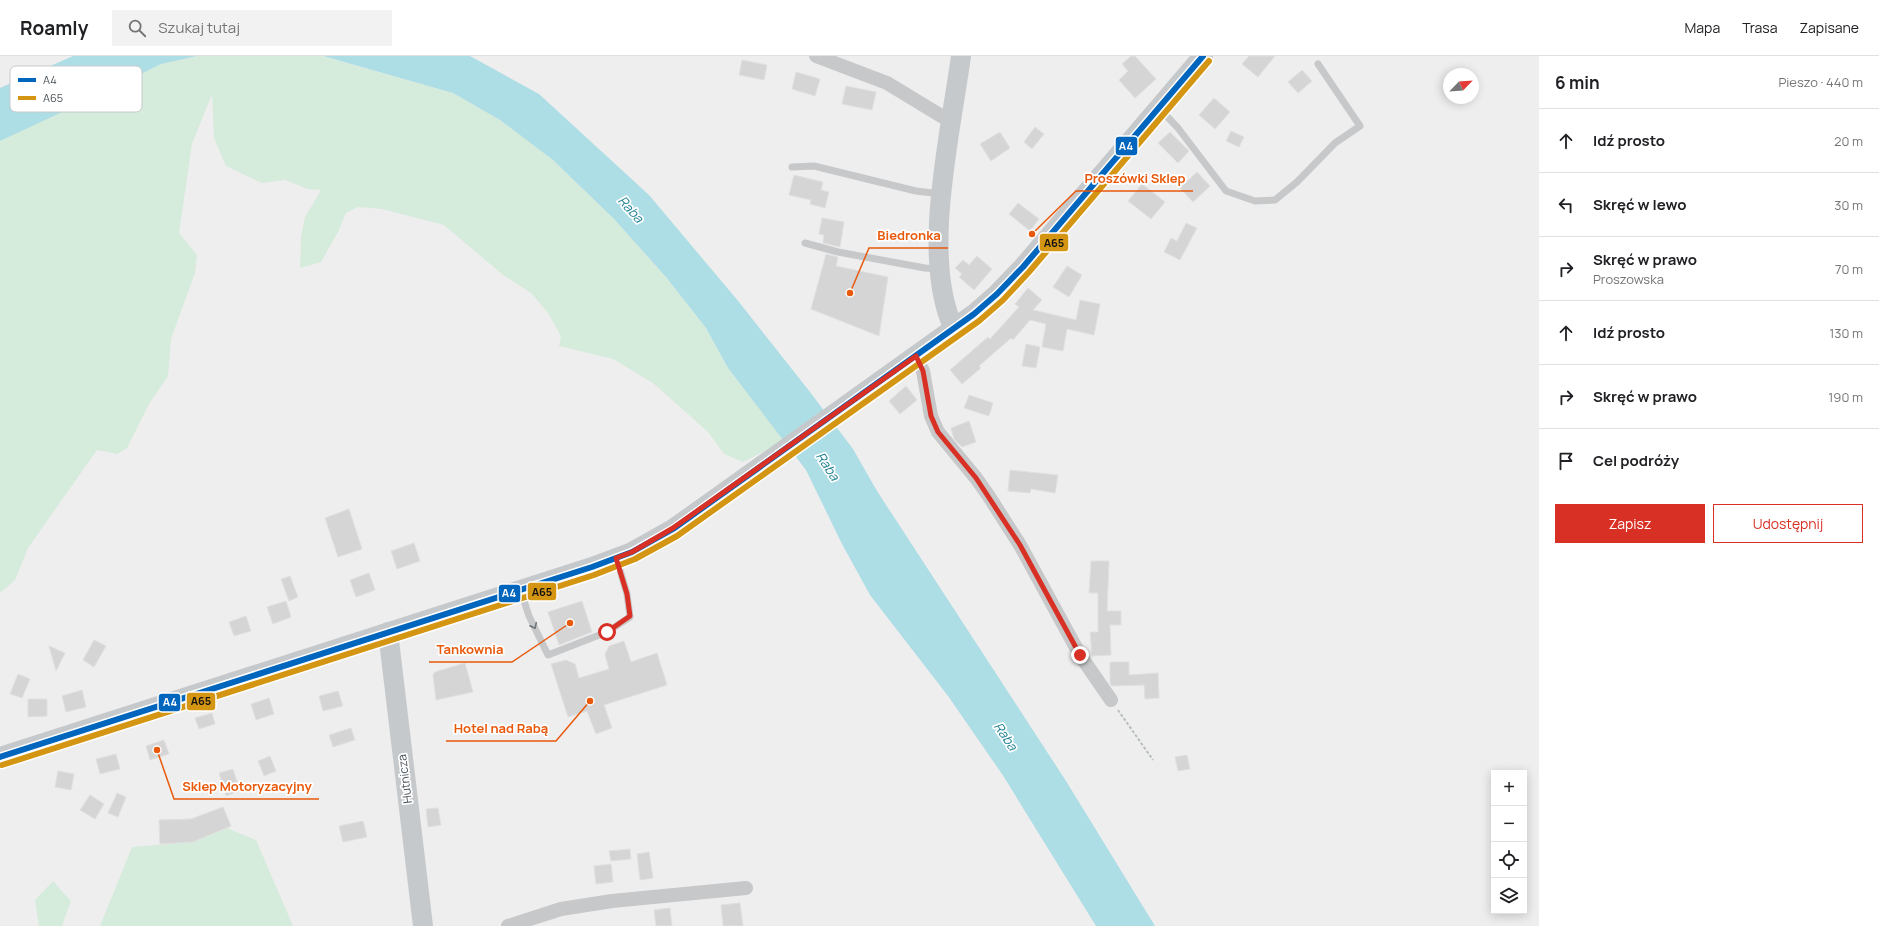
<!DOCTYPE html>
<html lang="pl">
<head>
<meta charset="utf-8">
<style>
  :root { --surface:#fff; --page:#f2f2f2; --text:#202124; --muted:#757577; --line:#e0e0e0; --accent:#d93025 }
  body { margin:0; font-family:Manrope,sans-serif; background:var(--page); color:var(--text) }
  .controls { position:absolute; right:12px; bottom:12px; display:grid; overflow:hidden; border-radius:0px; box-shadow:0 2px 10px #0003 }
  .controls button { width:36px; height:36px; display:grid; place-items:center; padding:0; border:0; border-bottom:1px solid var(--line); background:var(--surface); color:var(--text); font:20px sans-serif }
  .compass { position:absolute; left:1443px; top:12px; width:36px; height:36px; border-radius:50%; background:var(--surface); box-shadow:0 2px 10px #0003; rotate:65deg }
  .stop { position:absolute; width:12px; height:12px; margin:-9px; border:3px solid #d93025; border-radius:50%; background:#fff }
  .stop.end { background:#d93025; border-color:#fff; box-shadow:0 1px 4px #0008 }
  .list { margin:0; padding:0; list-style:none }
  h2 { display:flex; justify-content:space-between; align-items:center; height:52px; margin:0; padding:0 16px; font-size:17px }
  h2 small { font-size:13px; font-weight:400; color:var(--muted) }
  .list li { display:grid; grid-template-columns:26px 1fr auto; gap:12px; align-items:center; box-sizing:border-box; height:64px; padding:0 16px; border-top:1px solid var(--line) }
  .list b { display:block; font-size:15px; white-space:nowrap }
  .list p { margin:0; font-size:13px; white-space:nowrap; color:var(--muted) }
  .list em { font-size:13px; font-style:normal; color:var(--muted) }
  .actions { display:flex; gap:8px; padding:12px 16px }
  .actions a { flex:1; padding:9px 0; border:1px solid var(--accent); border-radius:0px; text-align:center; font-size:14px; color:var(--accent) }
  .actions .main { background:var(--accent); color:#fff }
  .icon { flex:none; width:22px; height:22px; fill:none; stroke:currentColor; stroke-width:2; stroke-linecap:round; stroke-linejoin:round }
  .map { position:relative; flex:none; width:1539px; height:870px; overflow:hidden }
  header { display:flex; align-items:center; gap:24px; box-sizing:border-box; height:56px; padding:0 20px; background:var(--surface); border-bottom:1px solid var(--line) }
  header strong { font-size:19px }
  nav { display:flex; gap:22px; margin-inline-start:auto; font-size:14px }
  .search { width:280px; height:36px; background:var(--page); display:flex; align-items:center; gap:10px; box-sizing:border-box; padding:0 14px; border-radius:0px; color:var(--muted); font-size:15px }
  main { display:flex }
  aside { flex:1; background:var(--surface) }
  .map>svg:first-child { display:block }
  .green { fill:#d5ebdc }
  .water { fill:#addde5 }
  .building { fill:#d5d5d6; stroke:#e0e0e1 }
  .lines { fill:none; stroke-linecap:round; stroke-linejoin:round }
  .path { stroke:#b6bfbc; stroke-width:2; stroke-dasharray:3 2; stroke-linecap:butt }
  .lane { stroke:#c6c8c9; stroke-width:7 }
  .street { stroke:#c6c8c9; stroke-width:14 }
  .secondary { stroke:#c6c9cb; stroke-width:20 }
  .bus-1-casing { stroke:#fff; stroke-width:9 }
  .bus-2-casing { stroke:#fff; stroke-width:9 }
  .bus-1 { stroke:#0065bd; stroke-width:6 }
  .bus-2 { stroke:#d49512; stroke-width:6 }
  .oneway { stroke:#6d757a }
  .route { stroke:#d93025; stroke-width:5 }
  .labels { text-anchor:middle; stroke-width:3.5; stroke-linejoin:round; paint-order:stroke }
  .street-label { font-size:12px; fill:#475158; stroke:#fff }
  .water-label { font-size:13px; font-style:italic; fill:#1b7f90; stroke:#fff }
  .key { fill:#fff; stroke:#c8cbcd; stroke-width:1 }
  .key-label { font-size:11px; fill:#475158 }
  .leader { fill:none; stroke:#e8590c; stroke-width:1.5 }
  .callout-dot { fill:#e8590c; stroke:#fff; stroke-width:1.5 }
  .callout-label { font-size:13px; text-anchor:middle; font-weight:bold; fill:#e8590c; stroke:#fff; stroke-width:3.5; stroke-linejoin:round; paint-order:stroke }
  .line-badge { stroke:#fff; stroke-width:1.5 }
  .badge-label { font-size:11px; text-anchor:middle; font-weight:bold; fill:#fff }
  .pale-badge-label { font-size:11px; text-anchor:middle; font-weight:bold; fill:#111 }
</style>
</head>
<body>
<header>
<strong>Roamly</strong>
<div class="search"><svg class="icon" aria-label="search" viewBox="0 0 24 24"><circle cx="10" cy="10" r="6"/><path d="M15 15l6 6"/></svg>Szukaj tutaj</div>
<nav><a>Mapa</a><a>Trasa</a><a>Zapisane</a></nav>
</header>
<main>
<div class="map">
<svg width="1539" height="870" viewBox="0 0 1539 870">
  <rect width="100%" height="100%" fill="#efeeee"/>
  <path class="green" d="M197 0H322L453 37 500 64 553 104 614 163 666 221 706 272 728 312 784 385 743 406 724 398 708 376 653 327 613 303 559 290 561 280 548 257 531 237 503 219 444 169 382 153 358 151 346 157 338 176 321 206 300 212 301 181 305 161 321 134 308 133 285 124 262 127 226 110 214 82 212 38 192 88 179 177 197 199 195 217 171 283 168 320 149 348 127 392 117 398 97 394 28 492 15 524 0 537V85L161 8Z
    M227 772 256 784 293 870H100L132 791 193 786Z
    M53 825 71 845 62 870H39L35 844Z"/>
  <path class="water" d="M73 0H197L161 8 143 17 107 40 60 57 0 85V32Z
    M323 0H470L539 38 649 139 739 246 810 336 853 393 877 435 1066 725 1155 870H1096L1002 718 948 640 870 539 842 488 806 414 728 312 706 272 666 221 614 163 553 104 500 64 453 37Z"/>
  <path class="building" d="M1131 0H1135L1156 23 1135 42 1119 24 1128 15 1122 8Z
    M1249 0H1275L1258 21 1242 8Z
    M742 4 767 9 764 24 739 19Z
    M1302 14 1312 25 1298 37 1288 26Z
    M796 16 820 23 815 40 792 33Z
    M846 30 876 36 872 54 842 48Z
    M1214 42 1230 56 1215 73 1199 59Z
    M1035 71 1044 78 1032 93 1024 86Z
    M1231 75 1244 81 1239 91 1226 85Z
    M1000 76 1010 92 991 105 980 88Z
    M1170 76 1189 95 1178 107 1158 87Z
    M1197 116 1210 130 1193 146 1180 132Z
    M794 119 823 126 821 134 829 136 825 152 810 148 811 144 789 139Z
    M1142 128 1165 146 1151 163 1128 145Z
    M1018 147 1039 163 1030 175 1009 158Z
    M822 162 844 166 840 191 823 187 824 179 819 178Z
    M1186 167 1197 172 1180 204 1164 196 1171 182 1177 185Z
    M826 198 838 201 836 210 888 221 879 280 811 253Z
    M977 200 992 213 974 234 959 221 962 218 955 212 963 204 969 209Z
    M1067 210 1082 219 1069 241 1053 231Z
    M1028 232 1042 244 1033 254 1076 264 1080 244 1100 248 1094 279 1067 273 1063 295 1042 291 1046 268 1030 264 1013 284 1011 282 979 310 981 312 962 328 950 314 988 281 990 283 1019 251 1015 248Z
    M1026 288 1040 291 1036 312 1022 310Z
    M906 330 917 344 900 358 889 345Z
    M969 339 993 347 989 360 964 352Z
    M969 365 976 386 962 391 954 383 951 372Z
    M1010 414 1058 419 1055 437 1031 433 1030 437 1008 435Z
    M349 453 362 493 338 501 325 462Z
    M414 487 420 505 397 513 391 495Z
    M1091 505H1109L1107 555H1121V569H1110L1111 599 1092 600 1090 576H1098V537H1089Z
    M369 517 375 534 356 541 350 524Z
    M290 520 298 541 289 545 281 523Z
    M286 545 291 561 273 568 267 551Z
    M582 545 592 576 559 589 548 556Z
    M246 560 251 575 234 580 229 566Z
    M94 584 106 590 94 611 83 604Z
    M624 585 631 606 657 597 667 629 604 649 612 672 596 678 587 655 568 661 551 608 566 604 575 608 579 622 609 613 605 598 609 590Z
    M49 590 65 597 56 615Z
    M1110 606H1129V619L1158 617 1159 642 1145 643 1144 629 1112 630 1110 628Z
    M465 607 473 636 436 644 433 619 435 616Z
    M18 618 30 623 22 642 10 638Z
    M82 634 86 651 66 656 62 640Z
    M338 635 343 650 323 655 319 640Z
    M269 642 274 658 256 664 251 648Z
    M28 643H47V660L28 661Z
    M212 657 215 668 199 673 195 662Z
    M351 672 355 684 333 691 329 679Z
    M164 684 169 698 150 704 146 690Z
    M116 698 120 713 100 718 96 703Z
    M1187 699 1190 713 1178 715 1175 701Z
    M270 700 276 715 264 720 258 705Z
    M233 713 240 735 226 740 219 717Z
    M58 715 74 718 71 734 55 731Z
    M117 737 126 741 118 761 108 757Z
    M90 739 104 748 95 763 80 754Z
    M223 751 231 770 193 786 160 788 159 764 191 763Z
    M438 752 441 769 428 771 426 753Z
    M363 765 367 781 343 786 339 770Z
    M630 793 631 803 611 805 609 795Z
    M649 796 653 822 640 824 637 798Z
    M611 808 613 826 596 828 594 810Z
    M740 847 743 870H723L721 849Z
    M670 852 672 870H656L654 854Z"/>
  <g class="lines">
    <path class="path" d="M1118 654 1153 704"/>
    <path class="lane" d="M1159 52 1178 72 1226 135 1255 145 1275 144 1297 126 1335 87 1360 70 1318 8
      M792 111 814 110 916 135 941 138
      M805 187 838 196 925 212 938 213
      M521 536 529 560 548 599 607 576 630 561 627 538 617 504"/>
    <path class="street" d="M816 0 887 27 943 61 952 64
      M915 300 923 315 931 360 938 376 976 422 988 439 1020 489 1080 599 1111 644
      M508 870 561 853 612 845 746 832"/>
    <path class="secondary" d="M954 273C920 202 951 76 961 0
      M388 576 423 870
      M0 701 592 511 632 496 673 473 974 258 997 238 1023 211 1203 0"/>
    <defs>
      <path id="bus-1" d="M0 701 592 511 632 496 673 473 974 258 997 238 1023 211 1203 0"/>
      <path id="bus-2" d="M2 709 594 519 635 503 677 480 979 265 1003 244 1029 216 1209 5"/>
    </defs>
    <use href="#bus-1" class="bus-1-casing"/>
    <use href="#bus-2" class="bus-2-casing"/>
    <use href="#bus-1" class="bus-1"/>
    <use href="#bus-2" class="bus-2"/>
  </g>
  <defs><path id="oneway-chevron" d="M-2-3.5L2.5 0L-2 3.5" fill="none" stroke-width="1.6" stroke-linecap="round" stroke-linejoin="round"/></defs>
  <use class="oneway" href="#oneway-chevron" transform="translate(534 570) rotate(64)"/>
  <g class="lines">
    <path class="route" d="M607 576 630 560 627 538 616 502 632 496 673 472 916 300 923 315 931 360 938 376 976 422 1020 489 1080 599"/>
  </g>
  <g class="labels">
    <g class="street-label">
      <text transform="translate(405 723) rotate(-97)" y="4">Hutnicza</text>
    </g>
    <g class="water-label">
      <text transform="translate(631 153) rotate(48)" y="5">Raba</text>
      <text transform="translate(828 410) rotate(57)" y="5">Raba</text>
      <text transform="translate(1006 680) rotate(56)" y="5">Raba</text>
    </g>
  </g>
  <rect x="10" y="10" width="132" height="46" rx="6" class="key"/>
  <rect x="18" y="22" width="18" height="4" fill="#0065bd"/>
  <rect x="18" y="40" width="18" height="4" fill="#d49512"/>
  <g class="key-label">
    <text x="43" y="28">A4</text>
    <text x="43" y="46">A65</text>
  </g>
  <path class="leader" d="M1032 178L1076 135H1193M850 237L869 192H948M570 567L512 606H429M590 645L556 685H446M157 694L174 743H319"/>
  <g class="callout-dot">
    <circle cx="1032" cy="178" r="4"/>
    <circle cx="850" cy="237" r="4"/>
    <circle cx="570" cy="567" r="4"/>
    <circle cx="590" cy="645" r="4"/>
    <circle cx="157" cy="694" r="4"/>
  </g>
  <g class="callout-label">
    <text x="1135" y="127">Proszówki Sklep</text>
    <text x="909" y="184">Biedronka</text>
    <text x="470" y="598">Tankownia</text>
    <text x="501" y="677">Hotel nad Rabą</text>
    <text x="247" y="735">Sklep Motoryzacyjny</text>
  </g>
  <g class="line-badge">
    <rect x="1115" y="80" width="23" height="20" rx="4" fill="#0065bd"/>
    <rect x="1039" y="177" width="30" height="19" rx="4" fill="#d49512"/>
    <rect x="527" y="526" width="30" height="19" rx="4" fill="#d49512"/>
    <rect x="498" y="528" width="23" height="19" rx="4" fill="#0065bd"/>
    <rect x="186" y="636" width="30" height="19" rx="4" fill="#d49512"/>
    <rect x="158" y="637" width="23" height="19" rx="4" fill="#0065bd"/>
  </g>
  <g class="badge-label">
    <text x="1126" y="94">A4</text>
    <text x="509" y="541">A4</text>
    <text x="170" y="650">A4</text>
  </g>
  <g class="pale-badge-label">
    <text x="1054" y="191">A65</text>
    <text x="542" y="540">A65</text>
    <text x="201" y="649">A65</text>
  </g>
</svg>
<div class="controls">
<button>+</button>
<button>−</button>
<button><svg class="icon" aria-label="locate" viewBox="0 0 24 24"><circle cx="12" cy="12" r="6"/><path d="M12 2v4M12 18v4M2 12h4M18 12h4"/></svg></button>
<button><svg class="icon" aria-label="layers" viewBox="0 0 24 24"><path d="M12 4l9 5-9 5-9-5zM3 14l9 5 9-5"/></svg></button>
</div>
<svg class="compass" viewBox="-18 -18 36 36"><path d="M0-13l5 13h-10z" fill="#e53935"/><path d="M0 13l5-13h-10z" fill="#757577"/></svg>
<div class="stop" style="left:607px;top:576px"></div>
<div class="stop end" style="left:1080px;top:599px"></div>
</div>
<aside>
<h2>6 min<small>Pieszo · 440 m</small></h2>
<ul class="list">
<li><svg class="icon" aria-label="ahead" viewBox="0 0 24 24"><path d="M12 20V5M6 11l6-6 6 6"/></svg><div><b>Idź prosto</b></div><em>20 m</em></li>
<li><svg class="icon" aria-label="left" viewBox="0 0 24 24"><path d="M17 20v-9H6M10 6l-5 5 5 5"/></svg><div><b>Skręć w lewo</b></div><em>30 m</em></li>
<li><svg class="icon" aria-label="right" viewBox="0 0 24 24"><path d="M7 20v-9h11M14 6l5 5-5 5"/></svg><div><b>Skręć w prawo</b><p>Proszowska</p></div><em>70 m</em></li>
<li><svg class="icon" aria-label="ahead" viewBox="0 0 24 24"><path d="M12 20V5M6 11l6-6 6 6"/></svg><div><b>Idź prosto</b></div><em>130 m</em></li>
<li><svg class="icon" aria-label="right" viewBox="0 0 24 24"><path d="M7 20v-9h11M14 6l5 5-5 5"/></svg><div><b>Skręć w prawo</b></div><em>190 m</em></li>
<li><svg class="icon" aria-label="arrive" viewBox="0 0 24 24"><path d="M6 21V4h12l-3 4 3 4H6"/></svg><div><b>Cel podróży</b></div></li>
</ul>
<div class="actions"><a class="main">Zapisz</a><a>Udostępnij</a></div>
</aside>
</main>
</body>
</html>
